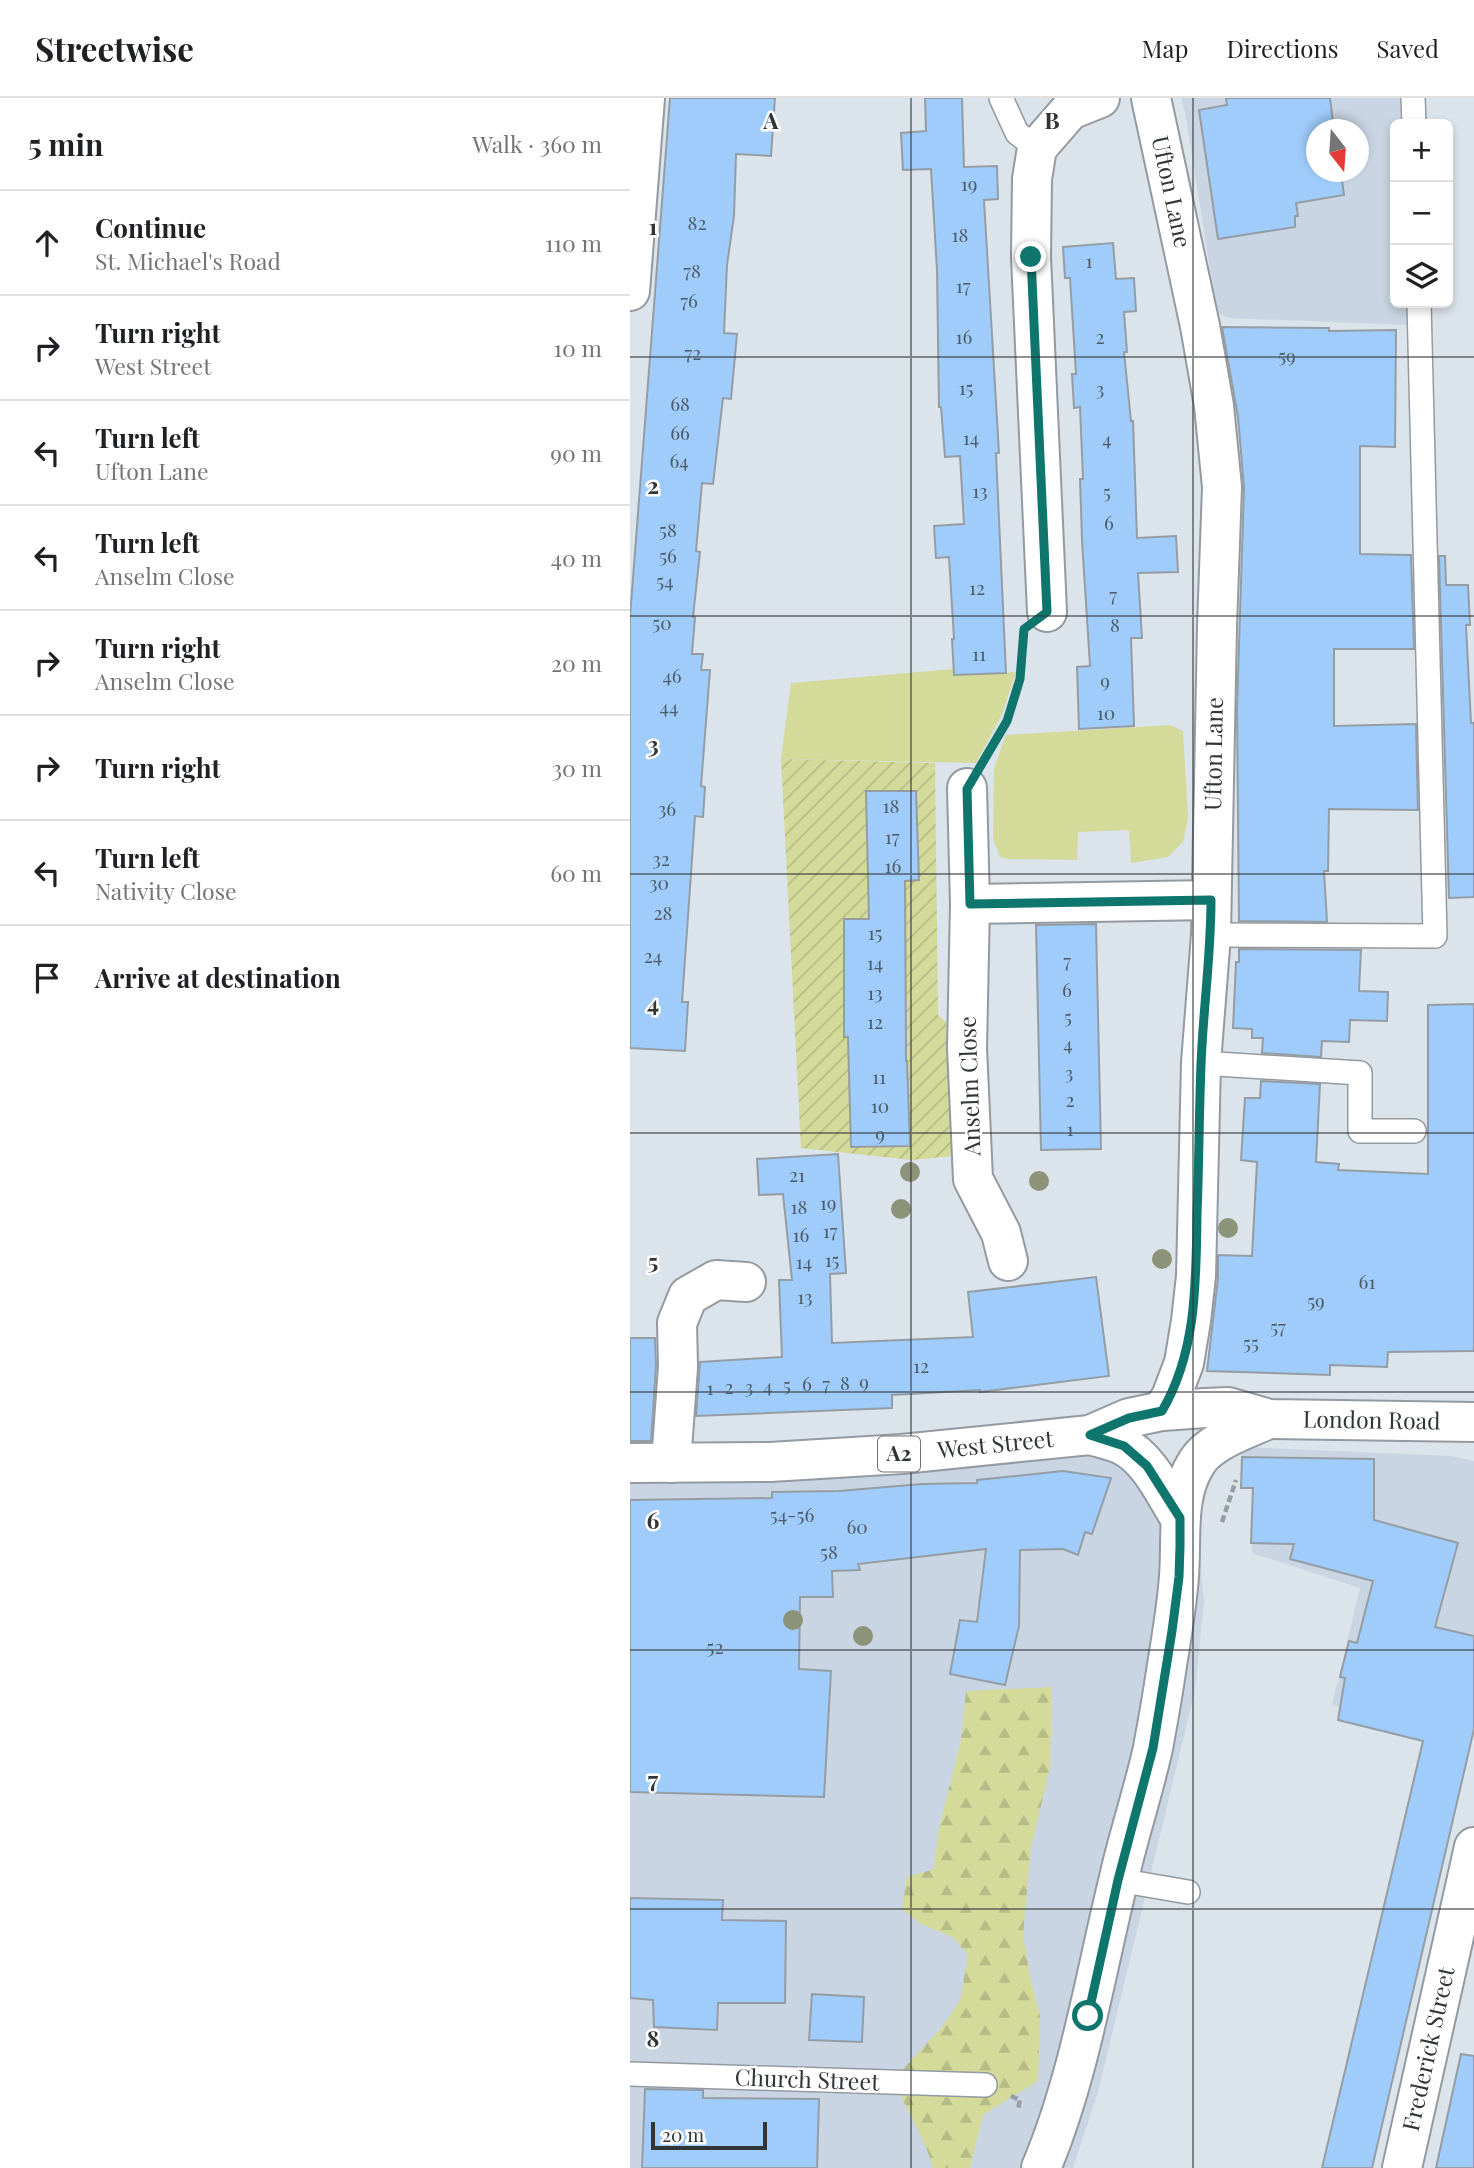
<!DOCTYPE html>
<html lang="en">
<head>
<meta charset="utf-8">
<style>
  :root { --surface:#fff; --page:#f2f2f2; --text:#202124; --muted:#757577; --line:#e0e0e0 }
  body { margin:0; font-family:"Playfair Display",serif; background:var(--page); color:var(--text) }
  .controls { position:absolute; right:21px; top:21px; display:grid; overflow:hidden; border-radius:10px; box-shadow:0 4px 10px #0003 }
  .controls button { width:63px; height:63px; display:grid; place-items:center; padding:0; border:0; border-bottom:2px solid var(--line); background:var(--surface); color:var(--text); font:35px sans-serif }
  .compass { position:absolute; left:676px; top:21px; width:63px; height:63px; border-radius:50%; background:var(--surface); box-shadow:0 4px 10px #0003; rotate:163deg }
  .scale { position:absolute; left:21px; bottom:18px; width:116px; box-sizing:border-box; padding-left:7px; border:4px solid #323538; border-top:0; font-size:19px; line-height:24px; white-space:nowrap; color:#323538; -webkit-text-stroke:5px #fff; paint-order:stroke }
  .stop { position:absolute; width:21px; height:21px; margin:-16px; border:5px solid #0f766e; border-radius:50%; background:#fff }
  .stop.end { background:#0f766e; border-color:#fff; box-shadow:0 2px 7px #0008 }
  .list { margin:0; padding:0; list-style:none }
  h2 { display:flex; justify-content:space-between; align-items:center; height:91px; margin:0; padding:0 28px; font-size:30px }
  h2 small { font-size:23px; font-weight:400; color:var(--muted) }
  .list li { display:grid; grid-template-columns:46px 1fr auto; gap:21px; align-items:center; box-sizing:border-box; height:105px; padding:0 28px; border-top:2px solid var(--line) }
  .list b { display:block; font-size:26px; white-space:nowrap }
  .list p { margin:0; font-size:23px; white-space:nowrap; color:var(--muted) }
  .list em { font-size:23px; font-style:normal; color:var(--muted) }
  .icon { flex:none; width:38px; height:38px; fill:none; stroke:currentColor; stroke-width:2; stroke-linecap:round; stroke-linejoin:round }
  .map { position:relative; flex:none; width:844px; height:2070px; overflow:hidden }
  header { display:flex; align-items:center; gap:42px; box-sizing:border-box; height:98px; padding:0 35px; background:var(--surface); border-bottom:2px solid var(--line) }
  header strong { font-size:33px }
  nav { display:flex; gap:38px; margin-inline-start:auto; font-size:24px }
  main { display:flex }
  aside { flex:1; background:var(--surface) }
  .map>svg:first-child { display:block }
  .built { fill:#c9d5e3; fill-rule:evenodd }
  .green { fill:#d3da9a }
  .forest { fill:url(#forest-firs) }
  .garden { fill:url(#garden-furrows) }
  .building { fill:#9fccfa; stroke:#959da4; stroke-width:2 }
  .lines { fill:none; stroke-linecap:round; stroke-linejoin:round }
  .service-casing { stroke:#939aa1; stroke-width:26 }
  .minor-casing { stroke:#939aa1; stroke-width:42 }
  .primary-casing { stroke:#939aa1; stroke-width:42 }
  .path { stroke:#979da3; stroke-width:4.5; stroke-dasharray:7 3.5; stroke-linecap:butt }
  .service { stroke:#fff; stroke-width:23 }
  .minor { stroke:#fff; stroke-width:38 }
  .primary { stroke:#fff; stroke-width:38 }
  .tree { fill:#8d9378 }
  .route { stroke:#0f766e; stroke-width:9 }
  .grid { fill:none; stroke:#323538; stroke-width:2; stroke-opacity:0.55 }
  .labels { text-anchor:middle; stroke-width:5; stroke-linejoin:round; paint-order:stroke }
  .number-label { font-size:19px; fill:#4d5b68 }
  .shield { fill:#fff; stroke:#707274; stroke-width:2 }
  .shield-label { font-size:21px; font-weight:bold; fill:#323538 }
  .street-label { font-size:23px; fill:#323538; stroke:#fff }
  .grid-label { font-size:23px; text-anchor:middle; font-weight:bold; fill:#323538; stroke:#fff; stroke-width:5; stroke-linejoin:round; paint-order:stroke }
</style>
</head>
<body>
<header>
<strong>Streetwise</strong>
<nav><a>Map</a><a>Directions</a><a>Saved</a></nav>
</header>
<main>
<aside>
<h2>5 min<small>Walk · 360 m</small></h2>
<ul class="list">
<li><svg class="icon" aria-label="ahead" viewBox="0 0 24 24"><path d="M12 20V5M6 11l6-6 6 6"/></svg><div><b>Continue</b><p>St. Michael's Road</p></div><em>110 m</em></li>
<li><svg class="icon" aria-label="right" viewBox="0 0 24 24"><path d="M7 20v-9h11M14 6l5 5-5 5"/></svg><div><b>Turn right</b><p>West Street</p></div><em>10 m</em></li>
<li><svg class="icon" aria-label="left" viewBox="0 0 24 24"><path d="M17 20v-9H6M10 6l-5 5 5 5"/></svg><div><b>Turn left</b><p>Ufton Lane</p></div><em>90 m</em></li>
<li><svg class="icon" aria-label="left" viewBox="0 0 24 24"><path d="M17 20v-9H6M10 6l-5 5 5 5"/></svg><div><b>Turn left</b><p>Anselm Close</p></div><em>40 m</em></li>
<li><svg class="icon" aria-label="right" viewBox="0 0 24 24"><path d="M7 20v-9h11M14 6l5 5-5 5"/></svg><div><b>Turn right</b><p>Anselm Close</p></div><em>20 m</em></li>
<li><svg class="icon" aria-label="right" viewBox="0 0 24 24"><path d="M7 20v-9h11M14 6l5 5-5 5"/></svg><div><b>Turn right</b></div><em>30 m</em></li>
<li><svg class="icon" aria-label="left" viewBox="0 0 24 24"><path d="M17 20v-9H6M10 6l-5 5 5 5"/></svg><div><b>Turn left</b><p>Nativity Close</p></div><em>60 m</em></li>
<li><svg class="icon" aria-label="arrive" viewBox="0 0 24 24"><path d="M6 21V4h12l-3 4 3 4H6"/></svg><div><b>Arrive at destination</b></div></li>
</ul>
</aside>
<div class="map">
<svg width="844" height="2070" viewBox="0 0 844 2070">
  <defs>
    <pattern id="forest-firs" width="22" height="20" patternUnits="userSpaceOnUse" patternTransform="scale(1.75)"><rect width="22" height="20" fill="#d3da9a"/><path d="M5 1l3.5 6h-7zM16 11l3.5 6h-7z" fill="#b6bc85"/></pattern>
    <pattern id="garden-furrows" width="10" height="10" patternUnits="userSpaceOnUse" patternTransform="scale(1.75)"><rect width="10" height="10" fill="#d3da9a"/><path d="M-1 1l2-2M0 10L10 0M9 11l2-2" fill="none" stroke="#b6bc85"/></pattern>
  </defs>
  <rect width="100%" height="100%" fill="#dbe3eb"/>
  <path class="built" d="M551 0H770L771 26H765V205H777L778 227 599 220 587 215 555 14ZM687 32H729V74H687Z
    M477 1348 567 1437 574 1503 565 1592 468 1994 443 2070H0V1383Z
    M612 1349 822 1358 844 1363V1632L842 1641 702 1607 730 1490 622 1455 626 1390 611 1389Z"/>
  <path class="green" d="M324 571V577L386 574 372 616 346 665 151 661 161 585Z
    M540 627 553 633 558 719 553 744 538 759 501 765 499 732 448 734 447 762 378 761 370 759 363 741 364 670 376 637Z"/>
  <path class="forest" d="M422 1589 420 1671 401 1749 393 1836 400 1878 410 1918 408 1983 353 2017 340 2070H303C295 2039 276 2012 263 1982L311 1930 330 1903 338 1857 323 1839 291 1826 272 1811 277 1779 304 1771 308 1734 331 1642 336 1593Z"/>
  <path class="garden" d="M151 661 305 665 308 917 316 924 323 1058 282 1062 171 1050Z"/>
  <path class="building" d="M40 0H145L141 58 106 56 104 118 97 167 94 235 107 236 101 301 93 300 83 386 72 385 66 453 70 454 63 519H65L62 556H73L71 572H80L71 688 75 689 73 719 65 718 52 904H58L55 953 0 950V519Z
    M295 0H332L334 69 367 68 368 101 354 102 369 355H366L376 575 324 577 322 541H324L319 459 306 460 304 428 334 426 330 358 315 359 311 309H309L307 172 301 71 273 72 271 35 296 33Z
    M596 0H700L704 32H687V74H711L714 97 666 105 668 118H665V129L588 141 569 12 597 7Z
    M483 145 486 181 504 180 506 213 494 214 497 254H494L501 323H503L507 440 546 438 548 474 508 475 512 540H501L504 628 449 631 447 569 460 568 452 442 450 381H453L450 309 444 310 442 276H446L440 180H435L433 149Z
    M592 229 699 230V233L766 232 765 349 730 348V456L781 457 784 551H704V628L786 626 788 712 699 711 698 773H694L697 824 609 823 607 610 614 390 608 319Z
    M809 458H815L816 487H838L840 527H836L841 625H844V799L819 800Z
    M236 693H286L289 782 275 783 276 963H277L280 1048 221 1049 218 939H214V821H239Z
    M466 826 471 1051 411 1052 406 827Z
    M609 851 731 852 729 893 758 894 757 923 720 922 719 944 692 943 691 959 632 955 633 940H622V931L603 930 606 864H609Z
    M844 906V1253L758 1254 757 1269 700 1267V1277L577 1273 588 1180V1157L622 1158 627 1064 611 1062 615 1000H630L631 983 690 986 686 1064 709 1066 708 1072 798 1076V907Z
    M208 1056 216 1175 200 1176 202 1245 343 1239 338 1194 466 1179 479 1278 350 1294V1292L262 1297V1310L66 1318 70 1264 152 1259 149 1182H162L153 1096 129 1097 127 1061Z
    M0 1240H25L26 1268 21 1343H0Z
    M612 1359 744 1361V1422L828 1445 805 1529 844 1538V1631L742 2070H692L793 1643 708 1622 715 1580 710 1579 719 1543 727 1545 743 1483 660 1461 664 1446 621 1445 623 1390H611Z
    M433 1373 481 1380 462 1436 455 1434 448 1457 433 1451 390 1452 389 1528 375 1587 320 1576 330 1522 347 1524 356 1451 228 1466 230 1472 202 1473 203 1499H170L169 1571 201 1573 194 1699 0 1694V1402L142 1400V1394L209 1393 292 1386 347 1385V1382Z
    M0 1800 93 1802 92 1822 156 1823 155 1905H88L87 1932 24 1929 23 1902 0 1900Z
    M182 1896 234 1899 232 1944 179 1942Z
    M831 1956 844 1958V2070H806Z
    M15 1991 73 1992V2000L189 2001 187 2070H12Z"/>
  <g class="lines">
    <defs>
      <path id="service" d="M371 0 387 35 407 50
        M783 0 784 26
        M581 837 805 838 789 205
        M571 965 730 975V1033H784
        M488 1782 558 1794
        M0 1976 355 1987"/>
      <g id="minor">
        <path id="s1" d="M521 0 570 228 584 308 592 389 587 528 581 837 571 965 566 1178 561 1223 554 1265 541 1299 532 1313"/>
        <path d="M0 193 15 0"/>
        <path d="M417 514 401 159 402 81 407 50 440 12 470 0"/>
        <path d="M337 690 340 806"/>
        <path d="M378 1163 371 1135 343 1081 337 950 340 806 581 802"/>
        <path d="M41 1365 48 1269 47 1225 58 1198 86 1182 116 1184"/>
        <path id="s2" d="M772 2070 844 1749"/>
      </g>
      <g id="primary">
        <path d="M460 1337C470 1340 482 1342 492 1347 520 1361 534 1395 550 1420"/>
        <path id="s3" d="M0 1365 140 1364 272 1356 460 1337 499 1320 532 1313 575 1310 598 1309 639 1321 844 1324"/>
        <path d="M411 2070C449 1980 465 1878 488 1784 498 1739 513 1695 523 1650 528 1623 533 1595 537 1567 542 1537 547 1507 549 1478 552 1440 545 1397 567 1364 580 1343 617 1331 639 1321"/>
      </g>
    </defs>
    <use href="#service" class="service-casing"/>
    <use href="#minor" class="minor-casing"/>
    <use href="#primary" class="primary-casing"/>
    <path class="path" d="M355 658 377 623 390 581 393 546
      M592 1424 606 1382
      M381 1998 390 2002 388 2011"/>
    <use href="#service" class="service"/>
    <use href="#minor" class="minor"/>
    <use href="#primary" class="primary"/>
  </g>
  <g class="tree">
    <circle cx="280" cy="1074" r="10"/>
    <circle cx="409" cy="1083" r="10"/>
    <circle cx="271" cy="1111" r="10"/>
    <circle cx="598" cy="1130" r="10"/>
    <circle cx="532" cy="1161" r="10"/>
    <circle cx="163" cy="1522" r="10"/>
    <circle cx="233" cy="1538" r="10"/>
  </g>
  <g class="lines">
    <path class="route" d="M401 159 417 514 394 531 390 581 377 623 337 691 340 806 581 802C581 858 573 912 571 967 569 1017 569 1066 567 1116 566 1183 567 1254 532 1313L499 1320 460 1337 494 1348 517 1368 550 1420V1448L549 1479 542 1533 523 1650 488 1782 458 1918"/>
  </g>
  <path class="grid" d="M281 0V2070M563 0V2070M0 259H844M0 518H844M0 776H844M0 1035H844M0 1294H844M0 1552H844M0 1811H844"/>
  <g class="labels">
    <g class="number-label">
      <text x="339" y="93">19</text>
      <text x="67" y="132">82</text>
      <text x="330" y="144">18</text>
      <text x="459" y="170">1</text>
      <text x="62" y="180">78</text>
      <text x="333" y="195">17</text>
      <text x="59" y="210">76</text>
      <text x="334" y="246">16</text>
      <text x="470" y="246">2</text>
      <text x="63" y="262">72</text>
      <text x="657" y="265">59</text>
      <text x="336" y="297">15</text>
      <text x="470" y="298">3</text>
      <text x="50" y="313">68</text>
      <text x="50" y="342">66</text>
      <text x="341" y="347">14</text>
      <text x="477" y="348">4</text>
      <text x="49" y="370">64</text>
      <text x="350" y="400">13</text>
      <text x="477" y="401">5</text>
      <text x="479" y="432">6</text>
      <text x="38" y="439">58</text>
      <text x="38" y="465">56</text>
      <text x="35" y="490">54</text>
      <text x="347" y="497">12</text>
      <text x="483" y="504">7</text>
      <text x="32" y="532">50</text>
      <text x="485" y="534">8</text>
      <text x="349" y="563">11</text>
      <text x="42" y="585">46</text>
      <text x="475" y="590">9</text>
      <text x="39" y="616">44</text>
      <text x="476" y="622">10</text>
      <text x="261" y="715">18</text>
      <text x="37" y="718">36</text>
      <text x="262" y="746">17</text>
      <text x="31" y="768">32</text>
      <text x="263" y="775">16</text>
      <text x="29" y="792">30</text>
      <text x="33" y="822">28</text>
      <text x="245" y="842">15</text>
      <text x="23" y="865">24</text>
      <text x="437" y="870">7</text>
      <text x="245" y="872">14</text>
      <text x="437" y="899">6</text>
      <text x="245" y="902">13</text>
      <text x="438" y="926">5</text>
      <text x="245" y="931">12</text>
      <text x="438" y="953">4</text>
      <text x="439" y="982">3</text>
      <text x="249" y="986">11</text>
      <text x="440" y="1009">2</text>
      <text x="250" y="1015">10</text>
      <text x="440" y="1038">1</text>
      <text x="250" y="1043">9</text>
      <text x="167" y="1084">21</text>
      <text x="198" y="1112">19</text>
      <text x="169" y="1116">18</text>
      <text x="200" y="1140">17</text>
      <text x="171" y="1144">16</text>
      <text x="202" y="1169">15</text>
      <text x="174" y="1171">14</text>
      <text x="737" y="1191">61</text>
      <text x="175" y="1206">13</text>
      <text x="686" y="1210">59</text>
      <text x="648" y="1236">57</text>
      <text x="621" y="1252">55</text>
      <text x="291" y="1275">12</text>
      <text x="234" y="1291">9</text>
      <text x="215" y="1292">8</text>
      <text x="177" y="1293">6</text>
      <text x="196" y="1293">7</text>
      <text x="157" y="1294">5</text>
      <text x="138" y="1295">4</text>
      <text x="99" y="1296">2</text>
      <text x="119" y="1296">3</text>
      <text x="80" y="1297">1</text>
      <text x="162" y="1424">54-56</text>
      <text x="227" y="1436">60</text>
      <text x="199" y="1461">58</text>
      <text x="85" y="1556">52</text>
    </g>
    <rect class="shield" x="248" y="1338.5" width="42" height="35" rx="5"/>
    <g class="shield-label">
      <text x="269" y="1363">A2</text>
    </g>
    <g class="street-label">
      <text dy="8" stroke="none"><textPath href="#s1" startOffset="96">Ufton Lane</textPath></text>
      <text transform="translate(584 656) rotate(-89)" y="8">Ufton Lane</text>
      <text transform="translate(340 988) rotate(-92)" y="8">Anselm Close</text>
      <text dy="8" stroke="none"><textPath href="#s3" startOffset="749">London Road</textPath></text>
      <text dy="8" stroke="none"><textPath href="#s3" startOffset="366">West Street</textPath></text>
      <text dy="8" stroke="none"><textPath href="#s2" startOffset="122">Frederick Street</textPath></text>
      <text transform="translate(177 1982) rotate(2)" y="8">Church Street</text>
    </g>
  </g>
  <g class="grid-label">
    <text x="141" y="31">A</text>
    <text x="422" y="31">B</text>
    <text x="23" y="137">1</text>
    <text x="23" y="396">2</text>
    <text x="23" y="655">3</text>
    <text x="23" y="914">4</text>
    <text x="23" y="1172">5</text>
    <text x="23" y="1431">6</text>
    <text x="23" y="1690">7</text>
    <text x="23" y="1949">8</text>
  </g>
</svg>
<div class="controls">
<button>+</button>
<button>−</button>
<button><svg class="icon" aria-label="layers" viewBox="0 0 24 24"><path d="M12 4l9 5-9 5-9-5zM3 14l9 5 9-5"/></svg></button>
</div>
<svg class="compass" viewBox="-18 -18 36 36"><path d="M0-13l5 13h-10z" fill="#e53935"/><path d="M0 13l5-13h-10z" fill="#757577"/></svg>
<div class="scale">20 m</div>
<div class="stop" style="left:458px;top:1918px"></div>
<div class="stop end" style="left:401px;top:159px"></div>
</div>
</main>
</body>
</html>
